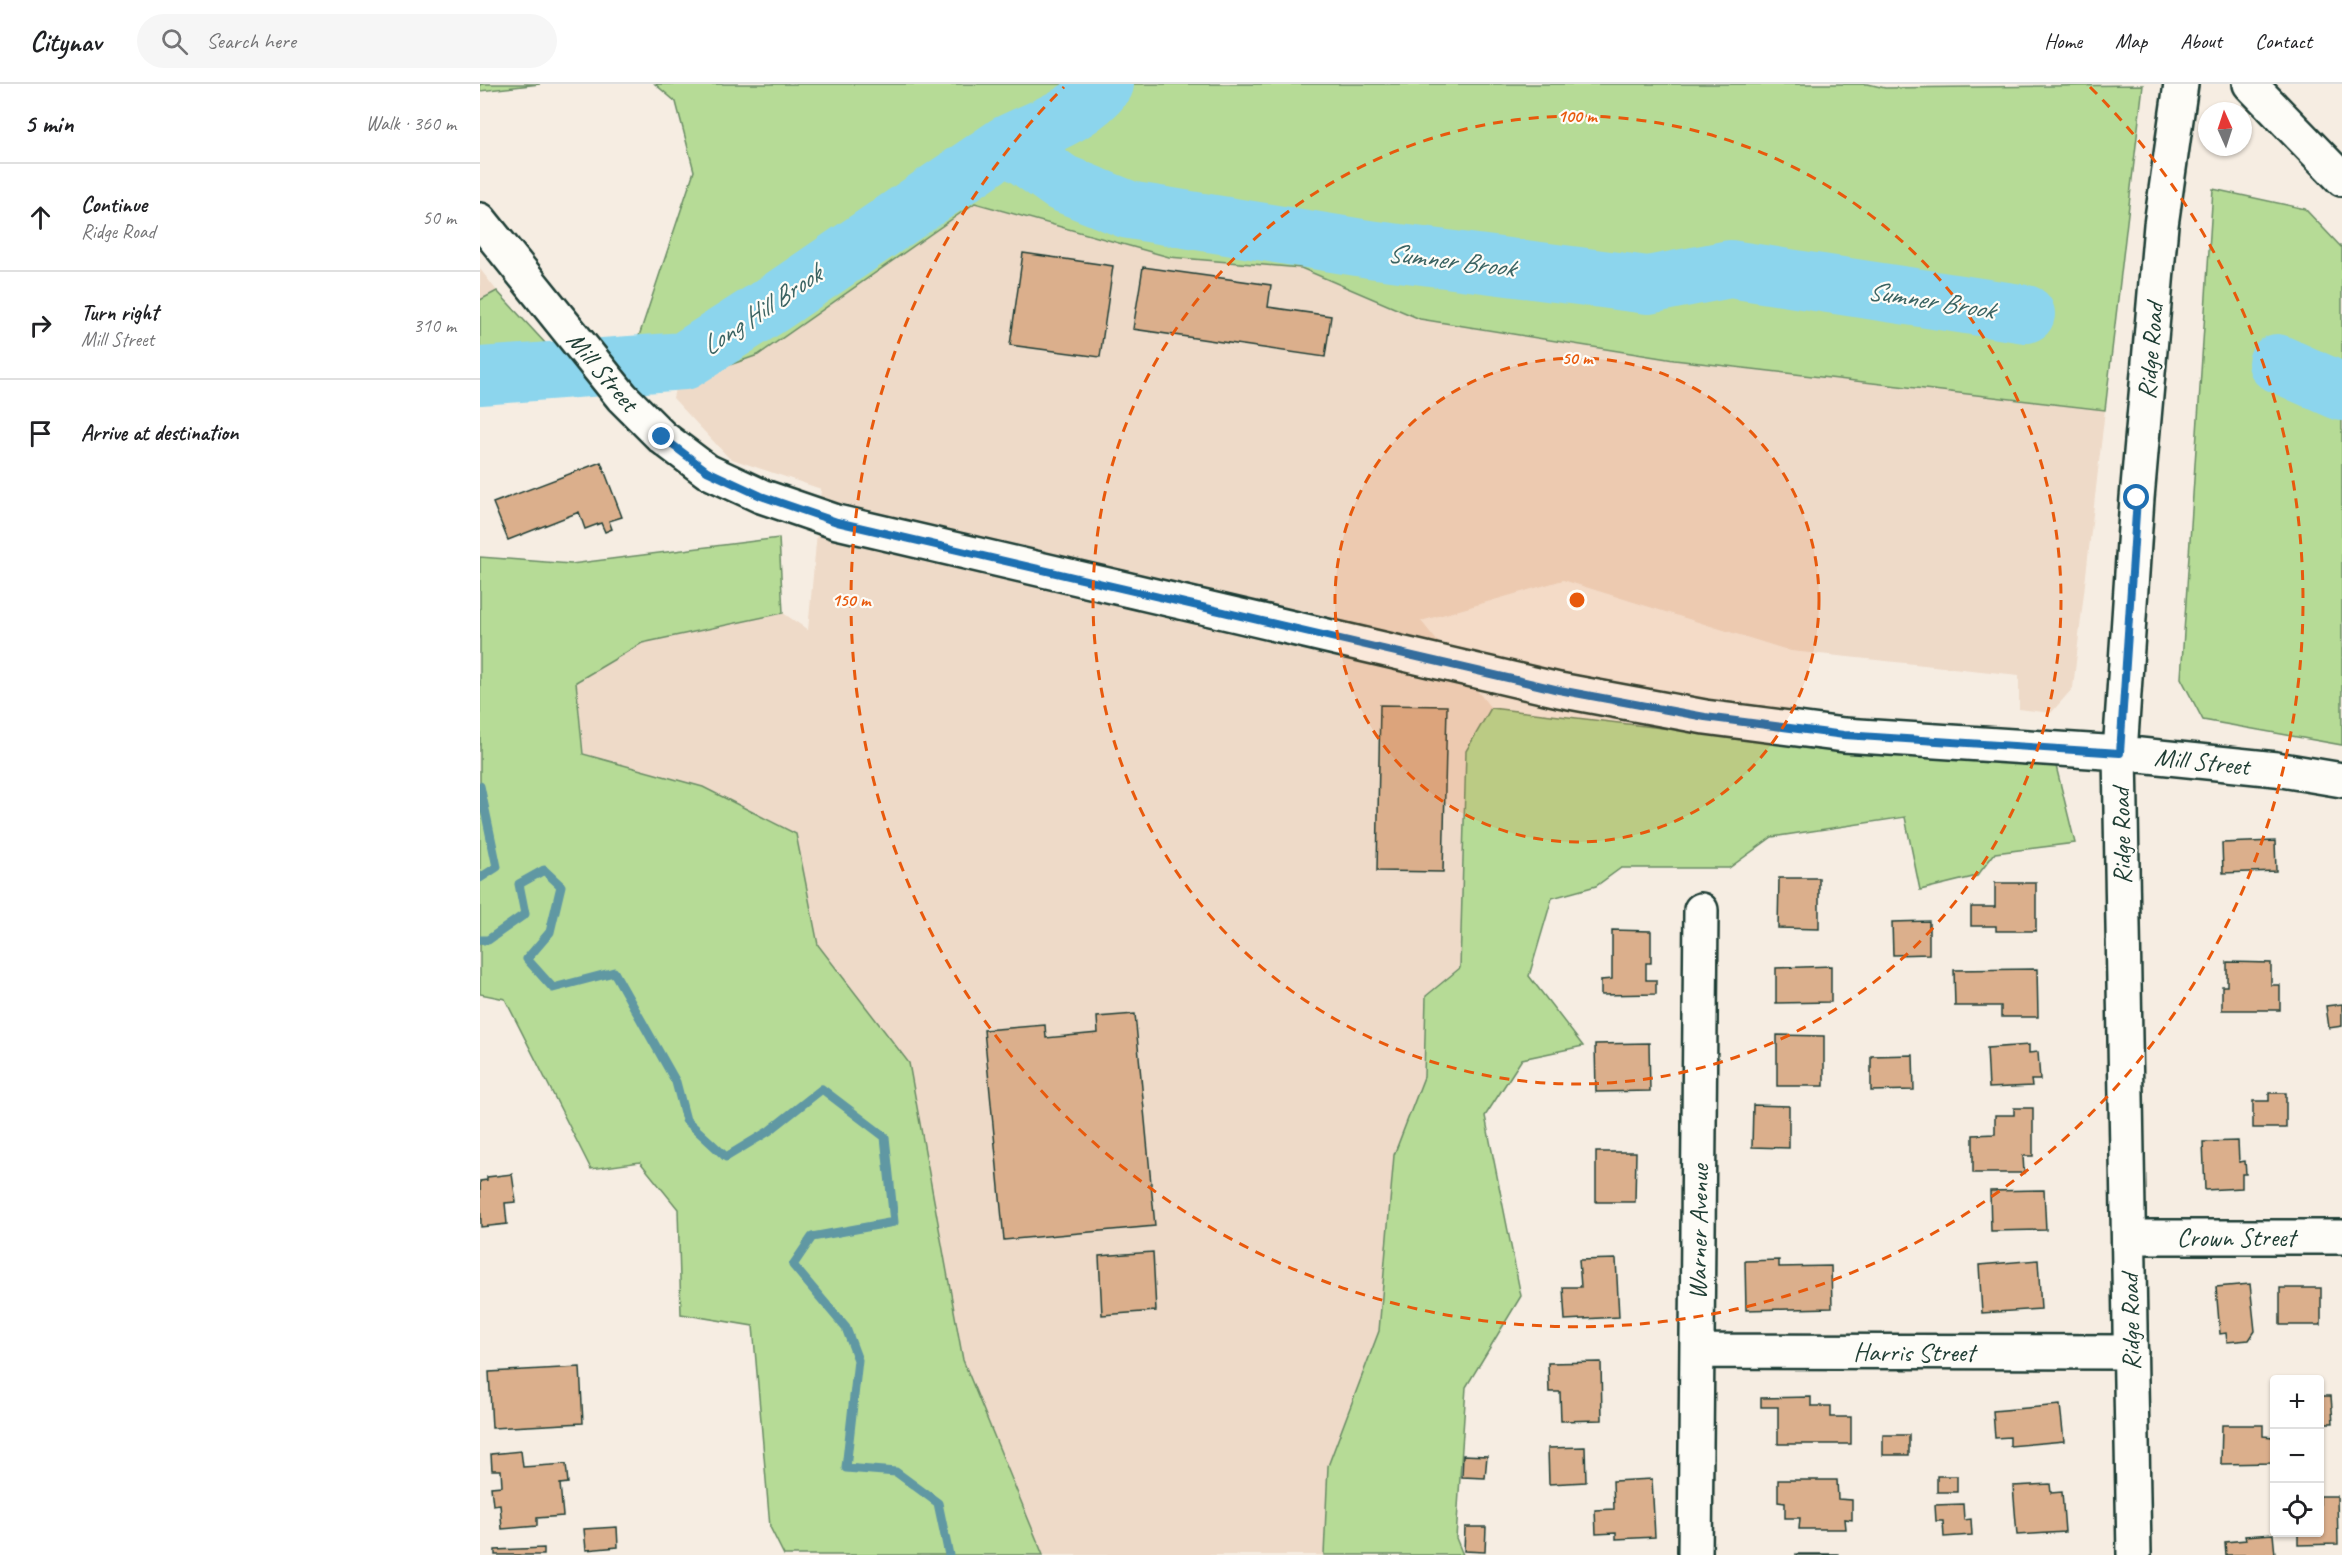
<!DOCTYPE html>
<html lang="en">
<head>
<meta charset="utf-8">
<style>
  :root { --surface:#fff; --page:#f6f6f6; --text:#202124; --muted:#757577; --line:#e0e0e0 }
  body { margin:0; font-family:Caveat,sans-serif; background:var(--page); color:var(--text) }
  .controls { position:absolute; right:18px; bottom:18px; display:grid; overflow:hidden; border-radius:6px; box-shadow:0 2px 4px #0004 }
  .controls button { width:54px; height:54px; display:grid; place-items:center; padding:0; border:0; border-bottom:2px solid var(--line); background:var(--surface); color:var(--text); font:30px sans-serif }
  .compass { position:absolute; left:1718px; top:18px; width:54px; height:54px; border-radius:50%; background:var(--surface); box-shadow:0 2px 4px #0004; rotate:357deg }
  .stop { position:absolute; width:18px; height:18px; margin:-14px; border:4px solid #1f6fb2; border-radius:50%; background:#fff }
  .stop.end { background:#1f6fb2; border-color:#fff; box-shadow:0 2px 6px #0008 }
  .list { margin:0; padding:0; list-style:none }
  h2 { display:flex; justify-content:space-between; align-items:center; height:78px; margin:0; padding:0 24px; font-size:26px }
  h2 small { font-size:20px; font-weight:400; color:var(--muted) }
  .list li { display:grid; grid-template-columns:39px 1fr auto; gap:18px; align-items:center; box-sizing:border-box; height:108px; padding:0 24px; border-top:2px solid var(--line) }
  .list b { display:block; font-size:22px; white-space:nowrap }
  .list p { margin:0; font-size:20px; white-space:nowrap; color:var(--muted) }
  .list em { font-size:20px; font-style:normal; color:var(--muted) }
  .icon { flex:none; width:33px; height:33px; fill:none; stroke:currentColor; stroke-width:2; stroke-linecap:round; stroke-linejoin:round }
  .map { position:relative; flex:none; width:1862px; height:1471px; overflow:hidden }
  header { display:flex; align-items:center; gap:36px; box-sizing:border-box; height:84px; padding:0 30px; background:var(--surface); border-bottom:2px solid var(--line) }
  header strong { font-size:28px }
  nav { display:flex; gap:33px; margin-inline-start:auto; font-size:21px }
  .search { width:420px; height:54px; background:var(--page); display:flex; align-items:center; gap:15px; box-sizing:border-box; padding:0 21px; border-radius:33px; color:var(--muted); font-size:22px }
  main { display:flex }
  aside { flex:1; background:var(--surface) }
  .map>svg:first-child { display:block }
  .built { fill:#eedac8 }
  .green { fill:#b6db96; stroke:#6a8c65; stroke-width:1.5 }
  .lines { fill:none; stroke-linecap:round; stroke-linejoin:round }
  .stream { stroke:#6098a3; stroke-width:9 }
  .river { stroke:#8cd5ed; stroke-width:58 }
  .building { fill:#dbaf8c; stroke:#1f3d34; stroke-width:1.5 }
  .minor-casing { stroke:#1f3d34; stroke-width:38 }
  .major-casing { stroke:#1f3d34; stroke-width:38 }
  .minor { stroke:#fdfcf7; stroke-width:33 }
  .major { stroke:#fdfcf7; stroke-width:33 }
  .route { stroke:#1f6fb2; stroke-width:8 }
  .ring { fill:none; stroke:#e8590c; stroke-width:3; stroke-dasharray:10 8 }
  .labels { text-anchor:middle; stroke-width:4.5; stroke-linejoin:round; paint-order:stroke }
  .street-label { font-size:26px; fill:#1f3d34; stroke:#fdfcf7 }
  .water-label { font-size:27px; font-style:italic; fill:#3a6362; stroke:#fdfcf7 }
  .centre { fill:#e8590c; stroke:#fdfcf7; stroke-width:3 }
  .ring-label { font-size:18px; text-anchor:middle; font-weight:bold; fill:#e8590c; stroke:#fdfcf7; stroke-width:4.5; stroke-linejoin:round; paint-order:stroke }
</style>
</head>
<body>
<header>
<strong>Citynav</strong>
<div class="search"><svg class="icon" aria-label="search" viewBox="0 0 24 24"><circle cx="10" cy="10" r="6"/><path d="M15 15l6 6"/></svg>Search here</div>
<nav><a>Home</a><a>Map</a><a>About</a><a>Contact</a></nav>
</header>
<main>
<aside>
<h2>5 min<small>Walk · 360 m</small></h2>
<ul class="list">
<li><svg class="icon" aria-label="ahead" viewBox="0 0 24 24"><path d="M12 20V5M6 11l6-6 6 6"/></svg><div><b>Continue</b><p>Ridge Road</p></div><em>50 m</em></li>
<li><svg class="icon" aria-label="right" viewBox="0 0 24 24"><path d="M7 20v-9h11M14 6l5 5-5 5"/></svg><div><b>Turn right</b><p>Mill Street</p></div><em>310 m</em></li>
<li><svg class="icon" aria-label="arrive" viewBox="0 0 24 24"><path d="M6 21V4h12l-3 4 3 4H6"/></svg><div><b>Arrive at destination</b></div></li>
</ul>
</aside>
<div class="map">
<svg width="1862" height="1471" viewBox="0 0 1862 1471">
  <rect width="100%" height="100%" fill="#f6ede2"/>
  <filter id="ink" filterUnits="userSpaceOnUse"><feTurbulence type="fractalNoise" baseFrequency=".0167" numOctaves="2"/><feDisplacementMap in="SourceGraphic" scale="12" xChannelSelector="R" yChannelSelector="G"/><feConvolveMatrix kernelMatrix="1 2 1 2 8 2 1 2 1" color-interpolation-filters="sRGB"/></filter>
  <g filter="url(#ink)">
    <path class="built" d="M495 119 689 173 821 184 940 235 1194 276 1625 326 1593 604 1571 629 1539 625V591L1311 567 1083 496 941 537 1011 624 986 667 980 884 946 912 944 993 917 1067 899 1247 848 1382 844 1471H563L483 1276 429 979 338 861 316 750 223 703 104 670 96 598 162 559 303 529 328 546 341 405 249 374 193 314 196 300 278 271Z
      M0 185 17 207 0 216Z"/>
    <path class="green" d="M0 0H60L0 7Z
      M175 0H1388L1405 4 1663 1 1625 326 1194 276 940 235 821 184 689 173 495 119 278 271 196 300 157 258 214 87 196 18Z
      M1733 105 1825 125 1862 164V661L1723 636 1701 594Z
      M17 207 105 302 0 318V216Z
      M299 454 303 529 162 559 96 598 103 670 223 703 316 750 338 861 429 979 483 1276 563 1471H304L290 1443 273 1242 201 1230 198 1125 160 1078 111 1085 25 915 0 910V473L91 480Z
      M1011 624 1317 660 1575 678 1595 759 1515 769 1497 792 1440 806 1425 733 1292 753 1249 784H1141L1116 802 1072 814 1049 892 1103 962 1042 975 1005 1032 1041 1212 986 1303 976 1454 983 1471H844L848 1382 899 1247 914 1071 944 993 946 912 980 884 986 667Z"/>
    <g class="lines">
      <path class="stream" d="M0 702 17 783 0 794
        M0 856H8L45 830 39 800 64 786 81 802 70 848 47 875 73 904 134 888 196 998 206 1036 246 1073 289 1047 342 1005 405 1053 414 1138 332 1153 313 1181 366 1244 378 1276 366 1384 416 1388 458 1419 469 1471"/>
      <path class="river" d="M625 0C601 31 562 43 527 60L582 99 649 126 889 165 1168 201 1250 185 1546 230
        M1797 279 1862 308
        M0 292 204 277 293 220 527 60"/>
    </g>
    <path class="building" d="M543 169 633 182 620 273 530 261Z
      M663 183 791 201 788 223 851 232 845 273 653 245Z
      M121 378 142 433 129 437 132 445 125 448 121 439 105 445 99 428 28 456 13 419Z
      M900 621 967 622 963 788 897 787Z
      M1795 757 1796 787 1743 789 1742 759Z
      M1299 794H1339V845L1298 844Z
      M1515 799H1556V847H1516V842H1491V823H1515Z
      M1449 837V870L1413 871 1412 838Z
      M1132 846 1171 847V879H1166V896H1176V910L1121 911V896L1132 895Z
      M1747 878 1791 879V901H1800V926H1742V902H1747Z
      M1351 882V918L1296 919V884Z
      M1557 885 1558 933H1521V922H1475L1474 886Z
      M1862 920V942L1849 944 1846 922Z
      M655 930 675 1142 524 1156 504 946 565 941 566 954 618 949 617 933Z
      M1297 951 1344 952V1002H1297Z
      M1169 959 1170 1007 1116 1008 1115 960Z
      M1549 961V969L1558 968 1560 996H1551L1552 1002 1509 1004 1507 964Z
      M1433 971 1434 1006 1391 1007V972Z
      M1789 1009H1806V1044H1773V1017H1789Z
      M1273 1021 1309 1022V1064L1272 1063Z
      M1534 1024H1553V1072H1543L1544 1089H1493V1051L1515 1050V1031H1534Z
      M1758 1057 1759 1078 1765 1077 1766 1090H1762V1104L1725 1106 1723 1058Z
      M1116 1068H1156L1155 1118H1116Z
      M32 1090 36 1118 25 1119 27 1140 1 1143 0 1097 7 1096V1093Z
      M1564 1106 1566 1146 1511 1147 1510 1107Z
      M673 1168 676 1227 622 1231 619 1172Z
      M1136 1175 1139 1233 1085 1236 1083 1203H1101L1099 1176Z
      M1299 1176V1183L1351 1182 1352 1224 1266 1226 1265 1177Z
      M1558 1176 1561 1225 1502 1229 1499 1181Z
      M1770 1200 1775 1247 1769 1256 1747 1258 1746 1249 1740 1250 1736 1203Z
      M1800 1204H1841V1241H1800Z
      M1121 1278 1122 1336 1081 1337 1080 1308H1069L1068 1279Z
      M100 1283 103 1339 12 1344 9 1288Z
      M1840 1312H1851L1853 1339H1840Z
      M1331 1313V1322H1351V1333H1371V1360H1298V1323H1281V1314Z
      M1580 1321 1584 1357 1530 1362V1353L1515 1354 1513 1327Z
      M1742 1341H1783V1352L1793 1353V1379L1741 1380Z
      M1403 1351H1429V1371H1403Z
      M1105 1363 1106 1398 1069 1400 1068 1364Z
      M41 1367 43 1383 86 1380 88 1399 80 1400 83 1432 57 1434V1442L22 1445 20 1420 13 1421 11 1403 22 1402 21 1386H12L11 1370Z
      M983 1371 1007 1372 1005 1394 982 1393Z
      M1457 1392H1477V1408H1457Z
      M1172 1395 1175 1453 1136 1455V1449L1116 1450 1115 1426 1134 1425 1133 1397Z
      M1298 1396H1357L1358 1415 1372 1416V1436L1365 1435 1366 1445H1319L1320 1434H1305V1419L1298 1418Z
      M1570 1400 1571 1409 1582 1408 1585 1448 1537 1451 1533 1402Z
      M1840 1412H1857L1858 1460 1818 1461V1448H1840Z
      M1483 1420 1484 1436 1491 1435 1492 1451 1464 1453 1463 1437H1456L1455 1421Z
      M137 1443 138 1463 106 1466 104 1445Z
      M985 1443H1006L1005 1468 984 1467Z
      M1793 1450 1795 1471H1746L1745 1458 1766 1456 1765 1452Z
      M64 1464V1471H15V1466Z
      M1316 1470H1358V1471H1316Z"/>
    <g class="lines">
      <defs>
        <path id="minor" d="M0 136 142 313 182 353 227 387 281 412 357 438 1079 606 1225 633 1364 651 1640 669 1796 685 1862 696
          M1649 1153H1862
          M1217 1267 1651 1268
          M1215 1471 1221 826
          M1654 1471 1640 669 1657 414 1681 141 1701 0"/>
        <path id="major" d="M1770 0 1862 95"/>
      </defs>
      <use href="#minor" class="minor-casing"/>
      <use href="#major" class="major-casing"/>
      <use href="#minor" class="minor"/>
      <use href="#major" class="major"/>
    </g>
  </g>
  <g class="lines" filter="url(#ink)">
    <path class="route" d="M182 353 227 387 281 412 357 438 1079 606 1225 633 1364 651 1640 669 1657 414"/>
  </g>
  <circle cx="1097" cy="516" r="242" fill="#e8590c" fill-opacity=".12"/>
  <g class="ring">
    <circle cx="1097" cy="516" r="242"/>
    <circle cx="1097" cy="516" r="484"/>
    <path d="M1610 3A726 726 0 1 1 584 3"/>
  </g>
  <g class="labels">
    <g class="street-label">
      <text transform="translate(1670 267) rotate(-85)" y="9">Ridge Road</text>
      <text transform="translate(123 287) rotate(50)" y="9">Mill Street</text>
      <text transform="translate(1722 677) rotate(6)" y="9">Mill Street</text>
      <text transform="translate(1641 752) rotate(-91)" y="9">Ridge Road</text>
      <text transform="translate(1218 1148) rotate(-89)" y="9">Warner Avenue</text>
      <text x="1756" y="1162">Crown Street</text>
      <text transform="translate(1650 1238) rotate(-91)" y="9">Ridge Road</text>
      <text x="1434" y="1277">Harris Street</text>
    </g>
    <g class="water-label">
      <text transform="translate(971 176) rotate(7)" y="9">Sumner Brook</text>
      <text transform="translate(1451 216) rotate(9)" y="9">Sumner Brook</text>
      <text transform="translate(281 226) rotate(-34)" y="9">Long Hill Brook</text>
    </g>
  </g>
  <circle cx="1097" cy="516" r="9" class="centre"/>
  <g class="ring-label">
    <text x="1097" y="38">100 m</text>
    <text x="1097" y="280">50 m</text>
    <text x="371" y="522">150 m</text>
  </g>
</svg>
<div class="controls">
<button>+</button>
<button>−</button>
<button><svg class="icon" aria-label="locate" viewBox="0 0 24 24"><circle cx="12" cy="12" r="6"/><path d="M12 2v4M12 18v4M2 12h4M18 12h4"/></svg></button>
</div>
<svg class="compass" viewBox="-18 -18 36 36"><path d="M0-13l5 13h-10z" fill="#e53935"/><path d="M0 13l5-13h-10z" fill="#757577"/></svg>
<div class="stop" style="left:1657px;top:414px"></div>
<div class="stop end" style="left:182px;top:353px"></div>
</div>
</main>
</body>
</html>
